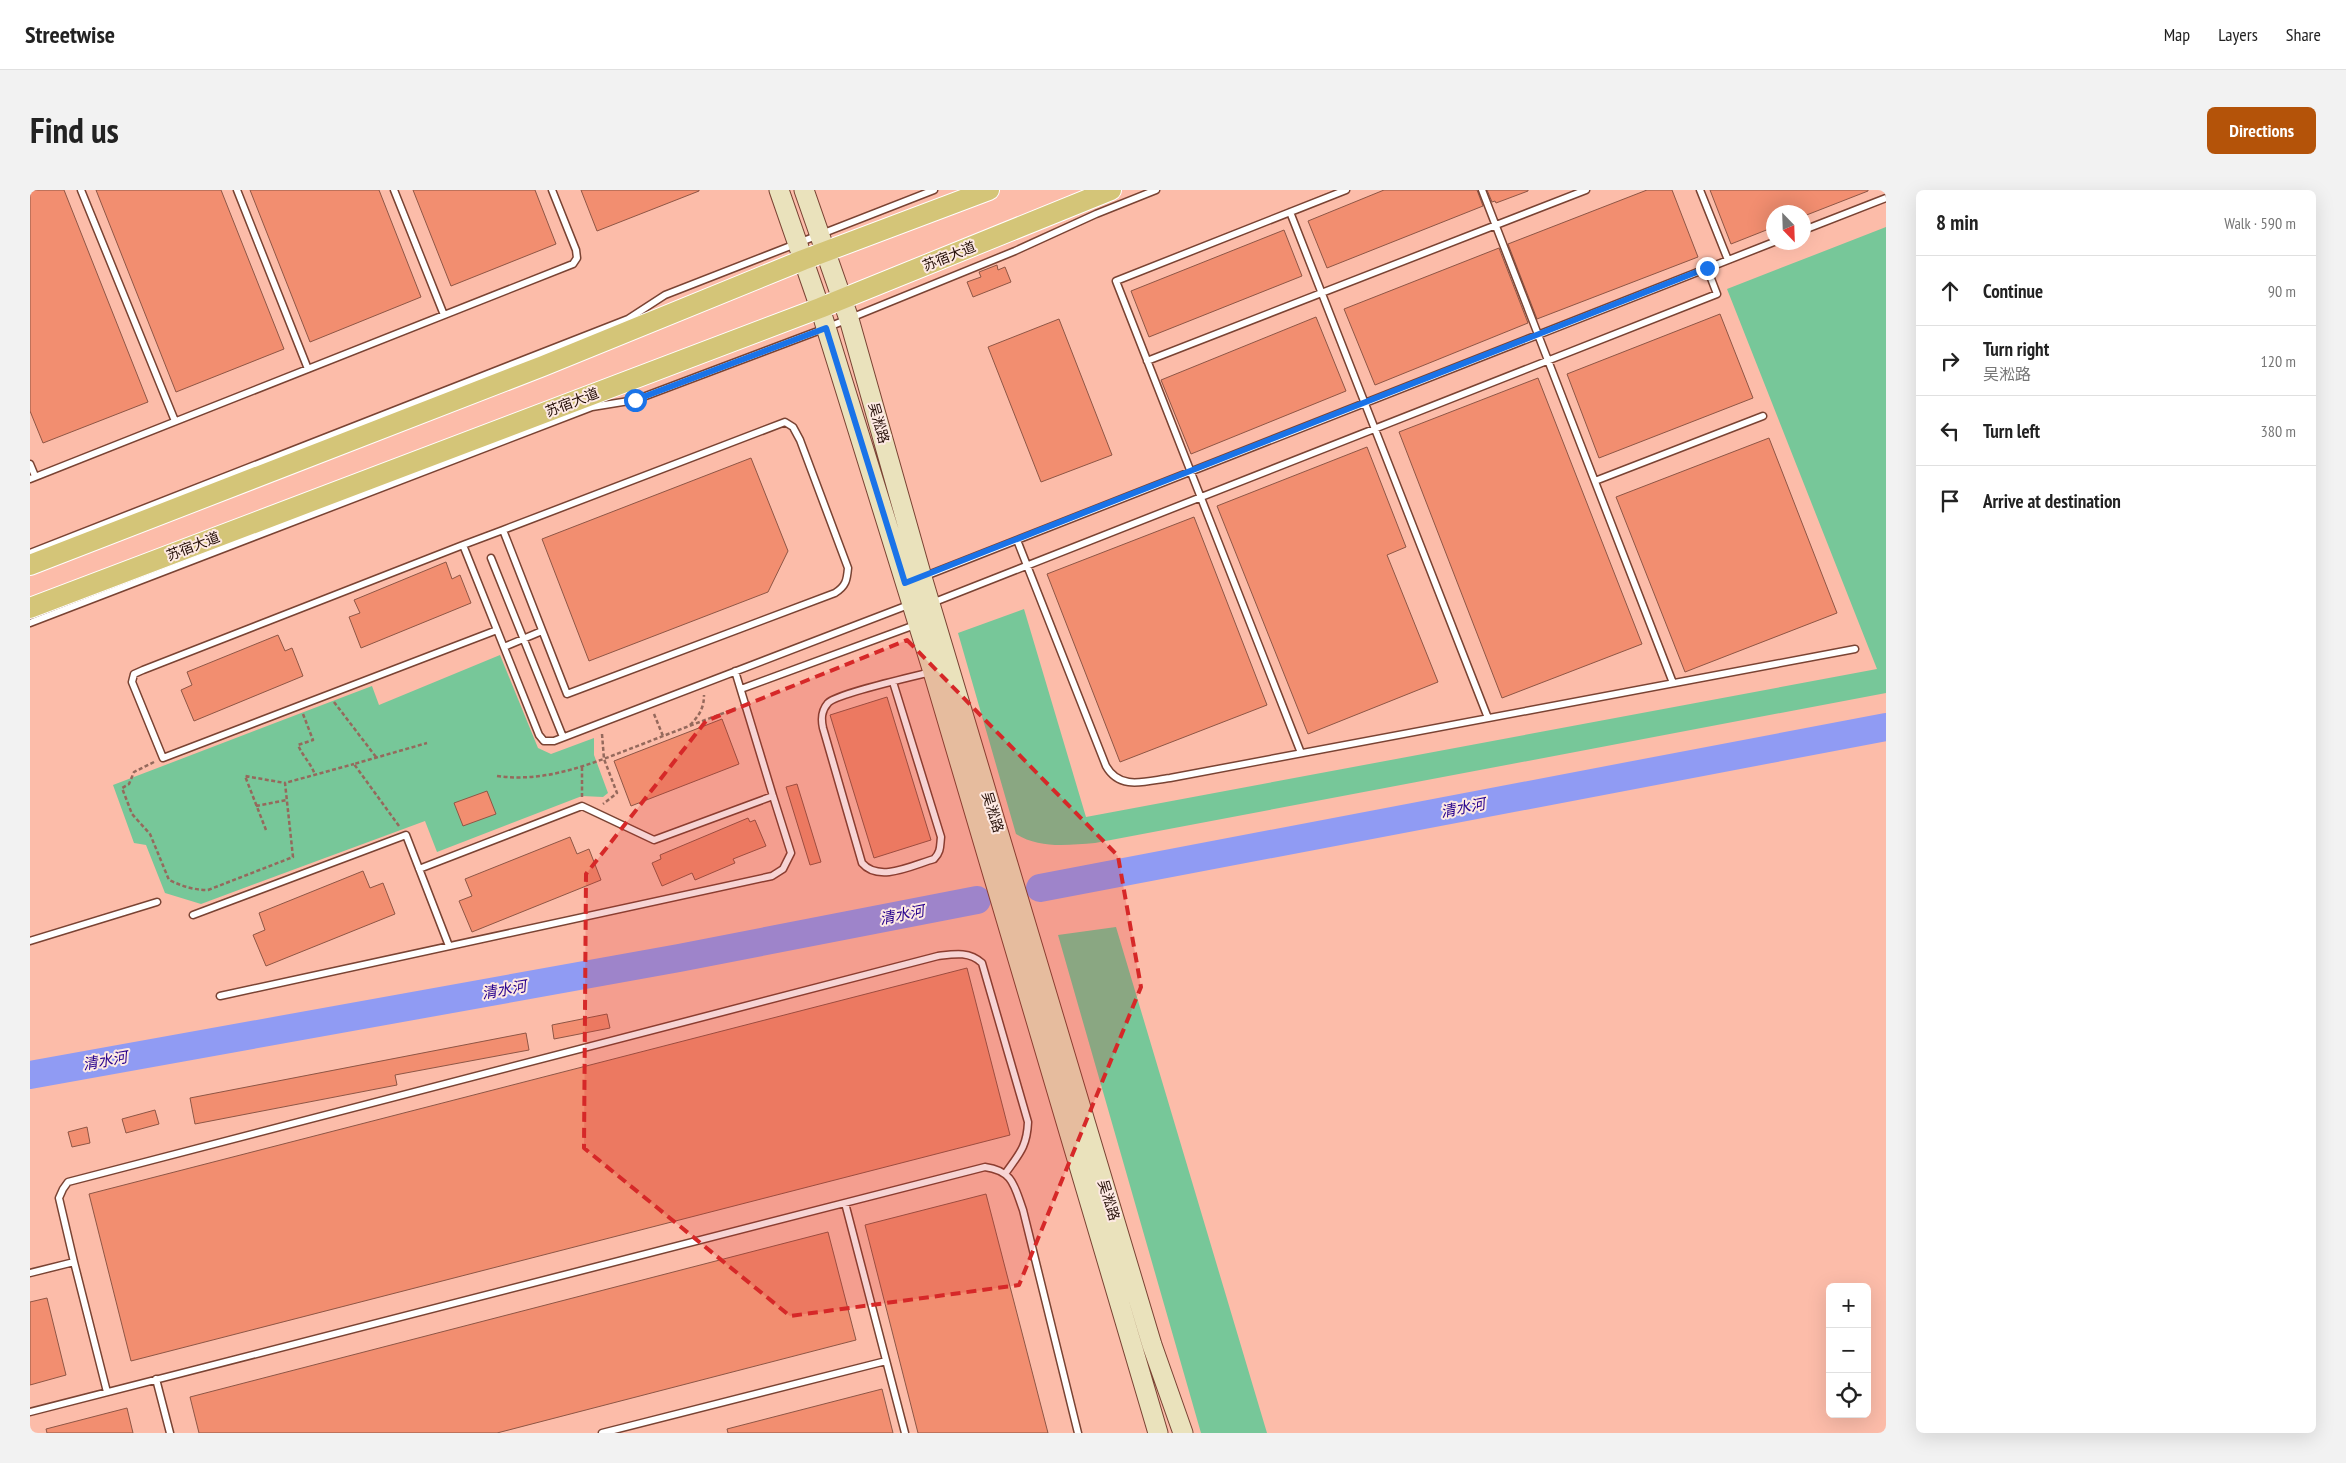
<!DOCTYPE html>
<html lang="en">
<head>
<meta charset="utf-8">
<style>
  :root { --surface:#fff; --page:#f2f2f2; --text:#222; --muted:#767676; --line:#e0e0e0; --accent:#b45309 }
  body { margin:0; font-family:"PT Sans Narrow","Noto Sans SC",sans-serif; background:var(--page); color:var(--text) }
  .controls { position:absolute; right:15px; bottom:15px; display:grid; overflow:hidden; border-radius:8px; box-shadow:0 5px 20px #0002 }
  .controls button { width:45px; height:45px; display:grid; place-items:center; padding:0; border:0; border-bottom:1px solid var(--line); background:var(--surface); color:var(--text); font:25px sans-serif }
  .compass { position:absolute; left:1736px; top:15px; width:45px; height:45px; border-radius:50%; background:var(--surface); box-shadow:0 5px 20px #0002; rotate:157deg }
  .stop { position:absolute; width:15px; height:15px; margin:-11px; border:4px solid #1a73e8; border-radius:50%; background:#fff }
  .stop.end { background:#1a73e8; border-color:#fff; box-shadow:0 1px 5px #0008 }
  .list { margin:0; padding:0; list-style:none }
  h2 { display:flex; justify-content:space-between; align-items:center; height:65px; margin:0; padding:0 20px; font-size:21px }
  h2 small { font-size:16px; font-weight:400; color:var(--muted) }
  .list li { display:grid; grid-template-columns:32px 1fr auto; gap:15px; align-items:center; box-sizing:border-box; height:70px; padding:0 20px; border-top:1px solid var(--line) }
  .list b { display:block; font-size:19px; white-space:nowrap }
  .list p { margin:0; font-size:16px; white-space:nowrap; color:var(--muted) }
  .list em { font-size:16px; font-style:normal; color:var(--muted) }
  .icon { flex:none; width:28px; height:28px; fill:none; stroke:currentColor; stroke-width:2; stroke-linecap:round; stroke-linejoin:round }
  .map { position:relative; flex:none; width:1856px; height:1243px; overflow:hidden; border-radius:8px }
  header { display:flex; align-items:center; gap:30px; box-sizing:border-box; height:70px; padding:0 25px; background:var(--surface); border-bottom:1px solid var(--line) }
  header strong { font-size:24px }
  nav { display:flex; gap:28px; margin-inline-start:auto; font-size:18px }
  .intro { display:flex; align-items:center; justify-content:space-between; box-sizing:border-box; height:120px; padding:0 30px }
  h1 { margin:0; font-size:35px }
  .button { padding:12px 22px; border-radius:8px; background:var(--accent); color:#fff; font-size:18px; font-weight:700 }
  main { display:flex; gap:30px; padding:0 30px }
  aside { flex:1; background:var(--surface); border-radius:8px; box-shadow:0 5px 20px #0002 }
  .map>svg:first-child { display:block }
  .green { fill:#77c799 }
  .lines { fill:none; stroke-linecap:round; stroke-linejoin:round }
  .river { stroke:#909bf3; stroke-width:28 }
  .building { fill:#f28e70; stroke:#8e5645 }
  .service-casing { stroke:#794333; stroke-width:9 }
  .secondary-casing { stroke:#794333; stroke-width:21 }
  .primary-casing { stroke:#fff; stroke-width:22 }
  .path { stroke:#95695c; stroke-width:2.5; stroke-dasharray:4 2.5; stroke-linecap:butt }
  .service { stroke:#fff; stroke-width:6 }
  .secondary { stroke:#eae2bc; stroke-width:19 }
  .primary { stroke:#d4c578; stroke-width:20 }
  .route { stroke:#1a73e8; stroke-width:6 }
  .marked { fill:#d62828; fill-opacity:0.2; stroke:#d62828; stroke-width:4; stroke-dasharray:10 6; stroke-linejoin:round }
  .labels { text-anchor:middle; stroke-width:4; stroke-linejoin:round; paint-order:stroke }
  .street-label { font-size:14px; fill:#250f08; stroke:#fde9e3 }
  .water-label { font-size:15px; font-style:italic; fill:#26018d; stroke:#fde9e3 }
</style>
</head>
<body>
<header>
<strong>Streetwise</strong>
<nav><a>Map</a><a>Layers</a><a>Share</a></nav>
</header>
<div class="intro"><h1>Find us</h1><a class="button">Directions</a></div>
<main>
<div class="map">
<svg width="1856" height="1243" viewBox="0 0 1856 1243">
  <rect width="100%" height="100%" fill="#fcbca9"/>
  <path class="green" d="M1856 37V503L1065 653C1038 655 1010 659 986 644L928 443 994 419 1056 627 1847 479 1697 99Z
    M470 465 508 558 521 564 564 548V565L578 603 573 607 552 606 407 662 395 631 171 714 135 703 116 655 104 653 83 595 342 496 349 515Z
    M1086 737 1237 1243H1171L1028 745Z"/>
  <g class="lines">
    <path class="river" d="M1010 698 1856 537
      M0 885 649 768 947 710"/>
  </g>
  <path class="building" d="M0 0H34L118 212 13 253 0 221Z
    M66 0H191L254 159 146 202Z
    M220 0H349L391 107 280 152Z
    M383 0H505L526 54 421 96Z
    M551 0H669V1L567 41Z
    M1354 0H1447L1453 16 1297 78 1278 31Z
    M1457 0H1498V1L1466 13 1465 11 1462 12Z
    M1617 0H1642L1668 67 1507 129 1478 54Z
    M1680 0H1838V1L1774 26V22H1744V37L1701 54Z
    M1254 40 1272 86 1119 147 1101 101Z
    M1469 58 1498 133 1345 195 1314 119Z
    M967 75 968 80 975 77 981 92 943 107 937 92 951 87 949 82Z
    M1690 124 1723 208 1569 268 1537 184Z
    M1286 127 1316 201 1161 264 1131 190Z
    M1029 129 1082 265 1011 292 958 157Z
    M1508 188 1612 454 1472 508 1369 242Z
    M1739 248 1807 423 1655 482 1586 307Z
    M1337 257 1376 357 1357 365 1408 492 1278 544 1187 316Z
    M721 268 758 361 738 402 559 471 512 349Z
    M1164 327 1237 515 1090 572 1017 384Z
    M416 372 422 389 430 385 441 413 331 458 319 427 330 423 324 410Z
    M248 445 255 461 262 458 273 486 164 531 151 500 162 495 157 482Z
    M857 507 901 650 844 668 800 525Z
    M692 529 709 574 601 616 584 571Z
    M767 594 791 672 780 675 756 597Z
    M457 601 466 624 433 636 424 613Z
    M718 628 720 632 725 630 736 656 703 669 705 673 665 690 662 683 632 696 622 673 631 669 630 665Z
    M540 647 547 664 559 659 571 690 442 742 429 711 442 706 435 689Z
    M333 681 340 698 353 693 365 724 236 776 223 745 235 740 229 723Z
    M937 778 980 945 101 1171 59 1004Z
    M577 824 580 838 524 849 522 835Z
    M496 843 499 860 365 885 367 895 165 934 160 908Z
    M125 920 129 934 96 943 92 929Z
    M57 937 60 953 42 957 38 942Z
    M956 1004 1018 1243H888L835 1035Z
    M798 1042 826 1150 467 1243H169L160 1207Z
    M17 1108 36 1185 0 1195V1112Z
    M852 1199 863 1243H698L697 1239Z
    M97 1218 103 1243H17L16 1239Z"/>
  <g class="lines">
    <defs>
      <path id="service" d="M51 0 145 231
        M207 0 278 179
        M364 0 414 125
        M1452 0 1643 493
        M1670 0 1698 70
        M1260 22 1458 528
        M1774 40 1856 8
        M1117 171 1556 0
        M0 274 5 286
        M0 289 543 74 547 68 546 60 522 0
        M1565 291 1733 226
        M987 350 1076 576C1090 601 1116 591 1140 588L1825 459
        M433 355 509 545 514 551H524L881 414
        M0 363 598 129 635 105 904 0
        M461 368 533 547
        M893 387 1744 52
        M902 413 1687 104 1677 78
        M0 433 562 217 605 210 796 138 985 61 1066 24 1126 0
        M467 440 133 568 102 492 104 484 113 480 433 355 473 340 755 232 763 237 770 250 818 378C817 390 816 396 805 403L537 504 473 340
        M474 457 512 441
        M863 492 911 647C910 656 911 662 904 669 883 675 849 693 832 673L793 538C791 529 791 521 798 513 805 504 885 486 901 482
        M711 499 885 435
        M1271 563 1086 91 1316 0
        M389 679 552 616 624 650 743 606 705 481
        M163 725 376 645 419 756
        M0 751 127 712
        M190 806 742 686 753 679 761 663 743 606
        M815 1013 875 1243
        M44 1072 29 1008 33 999 38 992 908 766C924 764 939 761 952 773L998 932C997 957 989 964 975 984
        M0 1083 44 1072 77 1202
        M126 1189 140 1243
        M0 1222 955 977C983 981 984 995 993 1020L1048 1243
        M572 1243 856 1171"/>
      <path id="secondary" d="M749 0 790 118 903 482 1128 1243
        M774 0 819 129 892 387 1122 1155 1153 1243"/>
      <path id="primary" d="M0 375 513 176 773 70 959 0
        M0 418 790 118 1081 0"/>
    </defs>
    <use href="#service" class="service-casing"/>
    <use href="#secondary" class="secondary-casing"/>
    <use href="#primary" class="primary-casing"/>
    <path class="path" d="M304 512 346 567
      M273 524 283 550 268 555C273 567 281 573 285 585
      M624 524 633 546
      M660 535C669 526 674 518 674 505
      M572 544 574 569 587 603 573 614
      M124 572 104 582 99 594 92 598 102 624 120 644 139 690C152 696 163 700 178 700L263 667 255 593 324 574
      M552 577V607
      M467 586C518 593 563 573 610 555 643 542 675 530 707 518
      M226 616 257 610
      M369 636 324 574 397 553
      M236 640 215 586 255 593"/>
    <use href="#service" class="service"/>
    <use href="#secondary" class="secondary"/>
    <use href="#primary" class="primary"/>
  </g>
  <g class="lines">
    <path class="route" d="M605 210 796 138 875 393 1677 78"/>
  </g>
  <path class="marked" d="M877 450 1088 666 1111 797 989 1095 760 1126 554 958 556 684 676 531Z"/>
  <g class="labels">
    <g class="street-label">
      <text transform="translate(919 66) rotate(-22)" y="5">苏宿大道</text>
      <text transform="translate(542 212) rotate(-21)" y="5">苏宿大道</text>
      <text transform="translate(849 233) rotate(74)" y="5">吴淞路</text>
      <text transform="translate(163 356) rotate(-21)" y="5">苏宿大道</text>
      <text transform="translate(963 622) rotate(73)" y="5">吴淞路</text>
      <text transform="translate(1079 1010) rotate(73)" y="5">吴淞路</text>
    </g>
    <g class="water-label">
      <text transform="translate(1433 618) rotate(-11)" y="5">清水河</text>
      <text transform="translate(872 725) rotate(-11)" y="5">清水河</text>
      <text transform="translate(474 800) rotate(-10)" y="5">清水河</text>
      <text transform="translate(75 871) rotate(-10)" y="5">清水河</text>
    </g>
  </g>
</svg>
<div class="controls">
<button>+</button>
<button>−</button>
<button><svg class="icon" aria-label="locate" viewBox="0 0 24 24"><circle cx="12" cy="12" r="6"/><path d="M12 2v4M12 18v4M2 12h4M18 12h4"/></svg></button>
</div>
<svg class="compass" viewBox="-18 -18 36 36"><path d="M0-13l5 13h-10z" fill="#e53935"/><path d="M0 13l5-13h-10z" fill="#767676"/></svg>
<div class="stop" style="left:605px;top:210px"></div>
<div class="stop end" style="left:1677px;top:78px"></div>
</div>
<aside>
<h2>8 min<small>Walk · 590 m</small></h2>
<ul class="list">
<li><svg class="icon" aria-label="ahead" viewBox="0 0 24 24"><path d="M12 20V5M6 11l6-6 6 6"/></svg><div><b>Continue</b></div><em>90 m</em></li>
<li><svg class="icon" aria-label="right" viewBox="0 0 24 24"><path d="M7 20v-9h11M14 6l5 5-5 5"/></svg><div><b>Turn right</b><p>吴淞路</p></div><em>120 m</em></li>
<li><svg class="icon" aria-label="left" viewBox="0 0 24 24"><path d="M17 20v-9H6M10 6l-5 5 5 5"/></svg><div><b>Turn left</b></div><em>380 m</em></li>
<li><svg class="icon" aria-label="arrive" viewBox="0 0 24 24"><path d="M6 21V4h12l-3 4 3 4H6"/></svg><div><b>Arrive at destination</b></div></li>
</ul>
</aside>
</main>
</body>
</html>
